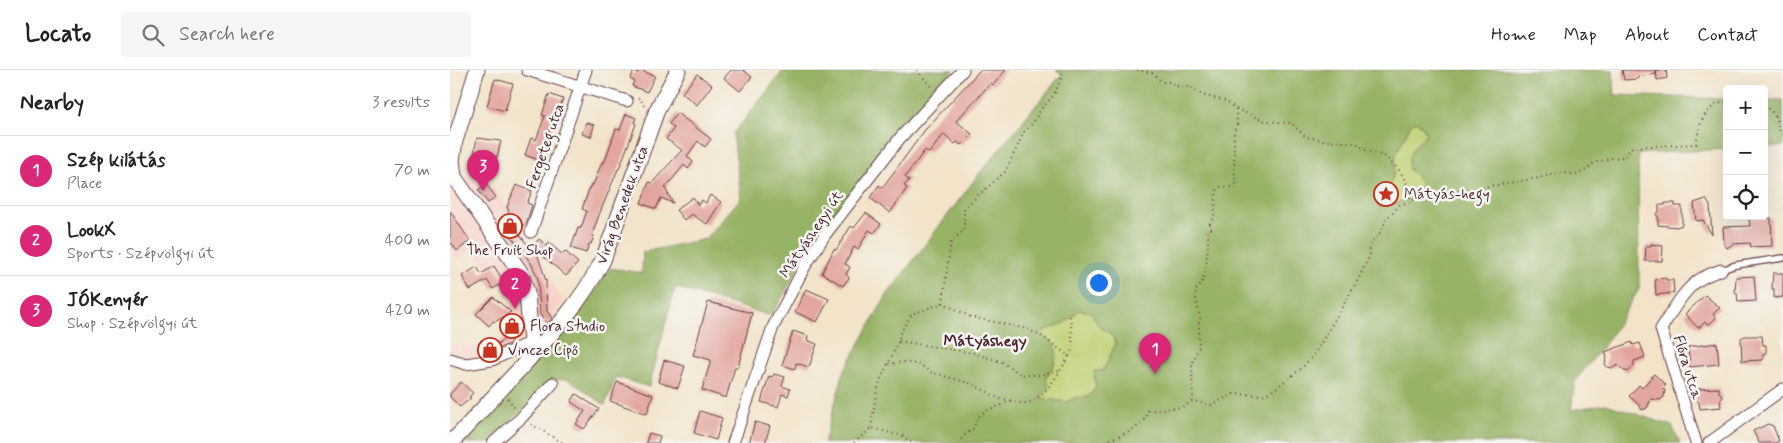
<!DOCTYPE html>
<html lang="en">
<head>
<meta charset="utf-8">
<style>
  :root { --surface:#fff; --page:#f6f6f6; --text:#222; --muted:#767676; --line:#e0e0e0; --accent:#db2777 }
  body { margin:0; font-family:Mynerve,sans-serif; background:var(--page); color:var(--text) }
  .controls { position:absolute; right:15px; top:15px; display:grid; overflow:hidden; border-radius:5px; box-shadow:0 5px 20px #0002 }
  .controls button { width:45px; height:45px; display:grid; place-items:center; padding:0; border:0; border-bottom:1px solid var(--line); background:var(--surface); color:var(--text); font:25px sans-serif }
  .you { position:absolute; left:648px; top:212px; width:18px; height:18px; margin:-12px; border:4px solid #fff; border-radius:50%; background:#1a73e8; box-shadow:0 0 0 8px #1a73e833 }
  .badge { display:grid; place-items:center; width:32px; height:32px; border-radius:50%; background:var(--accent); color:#fff; font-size:16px; font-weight:700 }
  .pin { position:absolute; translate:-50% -41px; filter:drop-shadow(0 1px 2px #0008) }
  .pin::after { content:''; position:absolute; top:26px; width:18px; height:15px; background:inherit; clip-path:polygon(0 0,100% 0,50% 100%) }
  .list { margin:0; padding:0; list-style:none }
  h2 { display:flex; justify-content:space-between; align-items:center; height:65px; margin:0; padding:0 20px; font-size:21px }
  h2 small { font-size:16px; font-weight:400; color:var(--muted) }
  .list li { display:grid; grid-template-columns:32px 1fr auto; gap:15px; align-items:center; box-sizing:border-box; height:70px; padding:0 20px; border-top:1px solid var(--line) }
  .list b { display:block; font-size:19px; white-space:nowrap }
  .list p { margin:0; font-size:16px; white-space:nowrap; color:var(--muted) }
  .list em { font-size:16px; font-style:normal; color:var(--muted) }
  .icon { flex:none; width:28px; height:28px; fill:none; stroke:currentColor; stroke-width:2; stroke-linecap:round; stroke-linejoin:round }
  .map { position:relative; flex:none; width:1333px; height:373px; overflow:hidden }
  header { display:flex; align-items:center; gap:30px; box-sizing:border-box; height:70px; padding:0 25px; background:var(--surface); border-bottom:1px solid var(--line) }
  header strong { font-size:24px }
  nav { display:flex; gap:28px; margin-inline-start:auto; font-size:18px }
  .search { width:350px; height:45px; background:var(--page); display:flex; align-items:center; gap:12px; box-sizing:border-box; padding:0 18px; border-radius:5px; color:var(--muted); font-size:19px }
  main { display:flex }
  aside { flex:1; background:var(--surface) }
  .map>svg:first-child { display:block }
  .built { fill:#f7d1c8 }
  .green { fill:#bfd174; stroke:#847850 }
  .forest { fill:#97b366; stroke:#706948; fill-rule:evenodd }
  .building { fill:#e3a59f }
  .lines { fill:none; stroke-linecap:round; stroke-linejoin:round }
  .service-casing { stroke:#633c43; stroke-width:8 }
  .minor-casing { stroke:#633c43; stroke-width:13 }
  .tertiary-casing { stroke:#633c43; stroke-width:17 }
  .path { stroke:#633c43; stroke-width:2; stroke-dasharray:1 4; stroke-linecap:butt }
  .service { stroke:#fff; stroke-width:5.5 }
  .minor { stroke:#fff; stroke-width:11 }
  .tertiary { stroke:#fff; stroke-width:15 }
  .labels { text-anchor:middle; stroke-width:5; stroke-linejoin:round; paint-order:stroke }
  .street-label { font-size:15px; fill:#4a1f2b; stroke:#f6f6f2 }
  .poi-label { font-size:15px; fill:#4a1f2b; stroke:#f6f6f2; text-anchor:start }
  .neighbourhood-label { font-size:16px; font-weight:bold; fill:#4a1f2b; stroke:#f6f6f2 }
</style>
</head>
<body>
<header>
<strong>Locato</strong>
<div class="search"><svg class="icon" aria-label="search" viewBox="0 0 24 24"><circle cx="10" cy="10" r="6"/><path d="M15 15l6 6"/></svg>Search here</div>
<nav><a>Home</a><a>Map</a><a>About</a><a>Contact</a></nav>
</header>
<main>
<aside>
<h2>Nearby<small>3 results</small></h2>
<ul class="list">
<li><span class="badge">1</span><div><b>Szép kilátás</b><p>Place</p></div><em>70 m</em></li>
<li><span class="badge">2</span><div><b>LookX</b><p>Sports · Szépvölgyi út</p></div><em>400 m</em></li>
<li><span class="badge">3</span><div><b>JÓKenyér</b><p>Shop · Szépvölgyi út</p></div><em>420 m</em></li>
</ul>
</aside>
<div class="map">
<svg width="1333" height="373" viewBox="0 0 1333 373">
  <rect width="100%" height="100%" fill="#f6f6f2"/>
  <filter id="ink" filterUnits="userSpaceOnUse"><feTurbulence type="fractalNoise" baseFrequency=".02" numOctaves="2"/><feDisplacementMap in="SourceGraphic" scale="10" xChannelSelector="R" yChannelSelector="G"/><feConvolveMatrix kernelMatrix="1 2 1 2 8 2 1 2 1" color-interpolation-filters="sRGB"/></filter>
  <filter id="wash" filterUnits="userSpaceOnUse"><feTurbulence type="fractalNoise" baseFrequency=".0096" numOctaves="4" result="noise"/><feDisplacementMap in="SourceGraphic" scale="20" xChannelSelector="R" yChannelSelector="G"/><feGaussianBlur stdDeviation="1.12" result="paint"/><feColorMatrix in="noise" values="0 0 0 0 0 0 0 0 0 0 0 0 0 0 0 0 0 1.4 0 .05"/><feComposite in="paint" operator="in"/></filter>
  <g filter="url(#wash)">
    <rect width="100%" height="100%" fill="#f2e3c9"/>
    <path class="built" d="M21 104 41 112 95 195 113 233 95 255 42 287 18 291 0 286V274L28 277 45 272 55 264 60 243 58 222 23 179 7 188 0 178V116Z"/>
    <path class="green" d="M966 51 973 57 976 64 962 79 965 104 972 116C969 130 942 133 930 137L928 125 938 120 944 103 946 84 961 54Z
      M629 240 641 242 650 257 661 264 666 273C660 287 656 299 644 309L646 317 639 327 624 328 617 332 589 328 596 308 605 293 589 263 615 253Z"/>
    <path class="forest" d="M334 0H504L425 91 363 173 321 246 225 217 199 317 166 307 155 335 118 309 103 310 38 373H9L104 273 139 230 160 198 192 203 193 182 256 169 291 128 283 64Z
      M606 0H1163L1165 25 1277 29V79L1188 84 1189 219 1158 270 1125 311 1121 340 1156 334 1222 356 1230 373H374L394 301 437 225 529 104 612 4ZM966 51 973 57 976 64C966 77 956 81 959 100L965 104 972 116C969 130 943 134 930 137L928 125 938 120 944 103 946 84 961 54ZM629 240 641 242 650 257 661 264 666 273 653 301H644L646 317 639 327 624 328 617 332 590 328 599 318 596 308C603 297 613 281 600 270 597 267 592 265 589 263L615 253Z
      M1314 30H1333V76L1314 77Z"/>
    <g id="blocks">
      <path class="building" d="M190 0 205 6 197 22 182 16 184 11 180 9 184 1 188 3Z
        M281 0H293L302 7 290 21 274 8Z
        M530 0H556L543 15 541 13 506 51 522 64 511 75 507 72 505 74 494 64 479 83 475 80 455 107 459 110 454 116 457 118 440 143 420 128 429 115 432 118 475 60Z
        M1172 0H1216L1217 8 1207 10 1206 0V4L1188 7V9L1174 10Z
        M247 4 262 15 247 35 232 23Z
        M45 9 63 14 55 41 37 36Z
        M99 24 113 29 95 73 97 74 91 91 75 85 81 68 86 70 95 46 92 45Z
        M227 43 261 69 255 77 248 71 237 86 243 92 238 99 234 95 215 118 223 133 211 128 206 139 191 133 199 112 202 113 232 80 216 69 224 58 219 54Z
        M176 44 186 48 184 53 186 54 169 99H168L149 145 142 165 144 166 141 174H139L136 183 121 178 128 158H131L137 141 132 139 141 114 143 115 152 92 154 93 166 59 170 60Z
        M136 52 144 55 141 67 132 64Z
        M27 68 51 71 47 87H43L40 100 25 97 28 84 24 83Z
        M36 114 46 127 38 133 28 120Z
        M66 115 82 121 77 133 82 135 76 154 65 159 78 175 81 178 89 169 97 176 99 173 112 184 115 181 128 193 116 206 86 180 96 211 97 241 102 248 98 253 90 245 88 209 81 193 52 154 61 148 57 137Z
        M260 125 271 132 257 154 241 144 234 150 226 140 243 127 248 135 252 130 256 133Z
        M1256 129 1260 136 1262 165 1253 150 1246 151 1244 133Z
        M1215 133H1225V136H1232V155L1227 157 1208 155V147L1206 144 1209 142V135H1215Z
        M0 141 20 171 7 181 0 171Z
        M416 143 431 154 424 163 419 160 408 179 404 177 395 194 400 197 396 204 399 208 393 216 372 203 384 179 386 180 401 156 404 158Z
        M1321 148 1322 176 1301 177 1300 173 1283 174 1277 178 1274 174 1273 157 1300 156 1299 149Z
        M1201 174 1213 176 1212 191H1195L1196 176H1201Z
        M44 196 54 212 43 219 37 210 20 220 12 206 27 197 31 204Z
        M1323 203H1333V227L1324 228V219H1322Z
        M1304 206 1306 231 1288 232 1287 223H1285L1286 207Z
        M1216 208V210H1223L1224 223 1206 225 1205 209Z
        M356 219 379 229 367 252 345 242Z
        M1255 225 1270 238 1263 244 1266 248 1258 255 1255 252 1250 257H1247L1235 244Z
        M43 227 61 242 45 252 43 251 39 256 26 244Z
        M258 232 302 243 288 297H285L276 328 252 320 261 290 243 285Z
        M67 258 68 259 59 274 37 283Z
        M343 261 358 266 357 270 367 274 359 297 346 293 345 299 332 295Z
        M1295 266H1312L1313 275H1316V283L1313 284V290L1292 291 1291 268Z
        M1182 272 1183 275 1190 273 1195 287 1184 291V295L1178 302 1173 300 1168 295 1163 298 1157 297 1155 294 1157 287 1155 282Z
        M1267 273 1269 294 1240 297 1238 277Z
        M214 290 235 296 228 318 208 312Z
        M324 304 335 307 332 316 340 319 338 326 332 324 328 337 311 332 319 306 322 307Z
        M1204 304 1216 315 1212 319 1215 320 1214 327 1210 330 1201 329 1197 338 1192 340 1188 334 1179 326 1189 315 1192 318Z
        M11 312 23 323 19 327 21 328 10 337 0 327V324Z
        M167 312 203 325 197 344 160 331Z
        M1269 318V322L1271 324 1272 328 1270 330 1271 337 1250 339 1249 332 1246 330 1248 319Z
        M126 324 149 339 134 359 126 354 135 341 121 332Z
        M250 341 272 348 266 370 244 363Z
        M305 352 320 356 315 373H299Z
        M1318 354 1323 356 1329 371 1325 373H1309L1303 361Z
        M199 363 210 366 208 373H196Z"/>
    </g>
  </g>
  <g filter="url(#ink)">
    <use href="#blocks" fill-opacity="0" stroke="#633c43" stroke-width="1"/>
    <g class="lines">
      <defs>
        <path id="service" d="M1271 200 1286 195 1333 188"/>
        <path id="minor" d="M77 0 177 31
          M81 162 136 0
          M0 289 16 294 42 290 81 272
          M43 373 71 348 103 313
          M283 373 323 257 355 196 374 166 450 68 513 0
          M1246 373 1211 259C1221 243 1232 223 1246 212 1254 206 1262 203 1271 200
          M1259 373 1333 319"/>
        <path id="tertiary" d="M27 0 5 71 2 90 4 107 71 203 77 223 81 272 84 283
          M1 373C23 350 44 326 66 303 98 268 131 233 153 190L207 40 228 0"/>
      </defs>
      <use href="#service" class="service-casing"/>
      <use href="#minor" class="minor-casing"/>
      <use href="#tertiary" class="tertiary-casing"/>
      <path class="path" d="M467 0 482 18
        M687 0 703 3 712 12H720L729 17H739L752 25 776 31 786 39 787 54 784 62V97L786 118 773 116 768 118C763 129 768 145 760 154L761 159 758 161C759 171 756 206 751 214 750 217 747 219 745 221L747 236 751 250 749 253V277L742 294 743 331
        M188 28 191 29 193 35 196 36
        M1314 35C1331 48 1324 52 1333 66
        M786 39 815 51 841 53 856 67 878 71 907 73 914 79 934 86 950 101 958 116 960 130
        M493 233C495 212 498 192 501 172L514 160V138L556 101 574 62 581 55 592 38 604 25 612 6 613 0
        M449 271 523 283 552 292 572 305H589L609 301
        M619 286 623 278 620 245
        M58 328 65 339
        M81 354 113 373
        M421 358 426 325 432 306 449 271 450 263 462 244 493 233 521 247 577 259 593 267 619 286C610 301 593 332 575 333 565 334 558 328 549 329L538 322 519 313 480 302 471 295 453 292 438 294
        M404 373 421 358 453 366 462 373
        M508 373 515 365 524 358C527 337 547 340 561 330
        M609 373H616
        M650 373C669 365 692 362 698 341L732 337 743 331 762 335 783 324 812 325 822 321 852 298 865 283 909 208 919 187V176L932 160 936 149 950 135 973 127 1089 108 1108 103 1129 104 1139 98 1144 93 1161 88 1175 87 1182 77 1246 74C1250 52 1253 37 1277 31"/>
      <use href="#service" class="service"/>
      <use href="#minor" class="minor"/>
      <use href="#tertiary" class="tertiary"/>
    </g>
  </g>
  <defs>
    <symbol id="sight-ring" viewBox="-11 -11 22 22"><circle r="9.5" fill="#f6f6f2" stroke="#c8321e" stroke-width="1.5"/><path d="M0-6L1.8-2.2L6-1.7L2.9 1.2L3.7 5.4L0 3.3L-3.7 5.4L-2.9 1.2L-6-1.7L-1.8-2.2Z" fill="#c8321e"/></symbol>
    <symbol id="shop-ring" viewBox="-11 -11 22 22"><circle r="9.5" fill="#f6f6f2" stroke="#c8321e" stroke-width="1.5"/><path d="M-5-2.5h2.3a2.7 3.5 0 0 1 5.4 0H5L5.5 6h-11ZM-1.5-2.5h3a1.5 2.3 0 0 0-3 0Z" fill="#c8321e"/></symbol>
  </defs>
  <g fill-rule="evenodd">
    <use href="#sight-ring" x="922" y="110" width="28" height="28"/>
    <use href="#shop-ring" x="46" y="142" width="28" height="28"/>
    <use href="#shop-ring" x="48" y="242" width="28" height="28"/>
    <use href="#shop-ring" x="26" y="266" width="28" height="28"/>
  </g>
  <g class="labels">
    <g class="street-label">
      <text transform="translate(95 76) rotate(-71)" y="5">Fergeteg utca</text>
      <text transform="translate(172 135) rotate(-70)" y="5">Virág Benedek utca</text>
      <text transform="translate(361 164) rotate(-56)" y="5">Mátyáshegyi út</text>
      <text transform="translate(1238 297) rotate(73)" y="5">Flóra utca</text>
    </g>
    <g class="poi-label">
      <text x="954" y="129">Mátyás-hegy</text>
      <text x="60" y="185" text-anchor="middle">The Fruit Shop</text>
      <text x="80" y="261">Flora Studio</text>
      <text x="58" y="285">Vincze Cipő</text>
    </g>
    <g class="neighbourhood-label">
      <text x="535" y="276">Mátyáshegy</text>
    </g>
  </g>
</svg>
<div class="controls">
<button>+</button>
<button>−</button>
<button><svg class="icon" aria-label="locate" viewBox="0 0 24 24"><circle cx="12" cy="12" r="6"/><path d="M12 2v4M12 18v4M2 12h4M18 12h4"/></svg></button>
</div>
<div class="you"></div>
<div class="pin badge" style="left:705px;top:304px">1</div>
<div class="pin badge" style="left:65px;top:239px">2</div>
<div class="pin badge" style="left:33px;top:121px">3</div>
</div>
</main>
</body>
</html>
